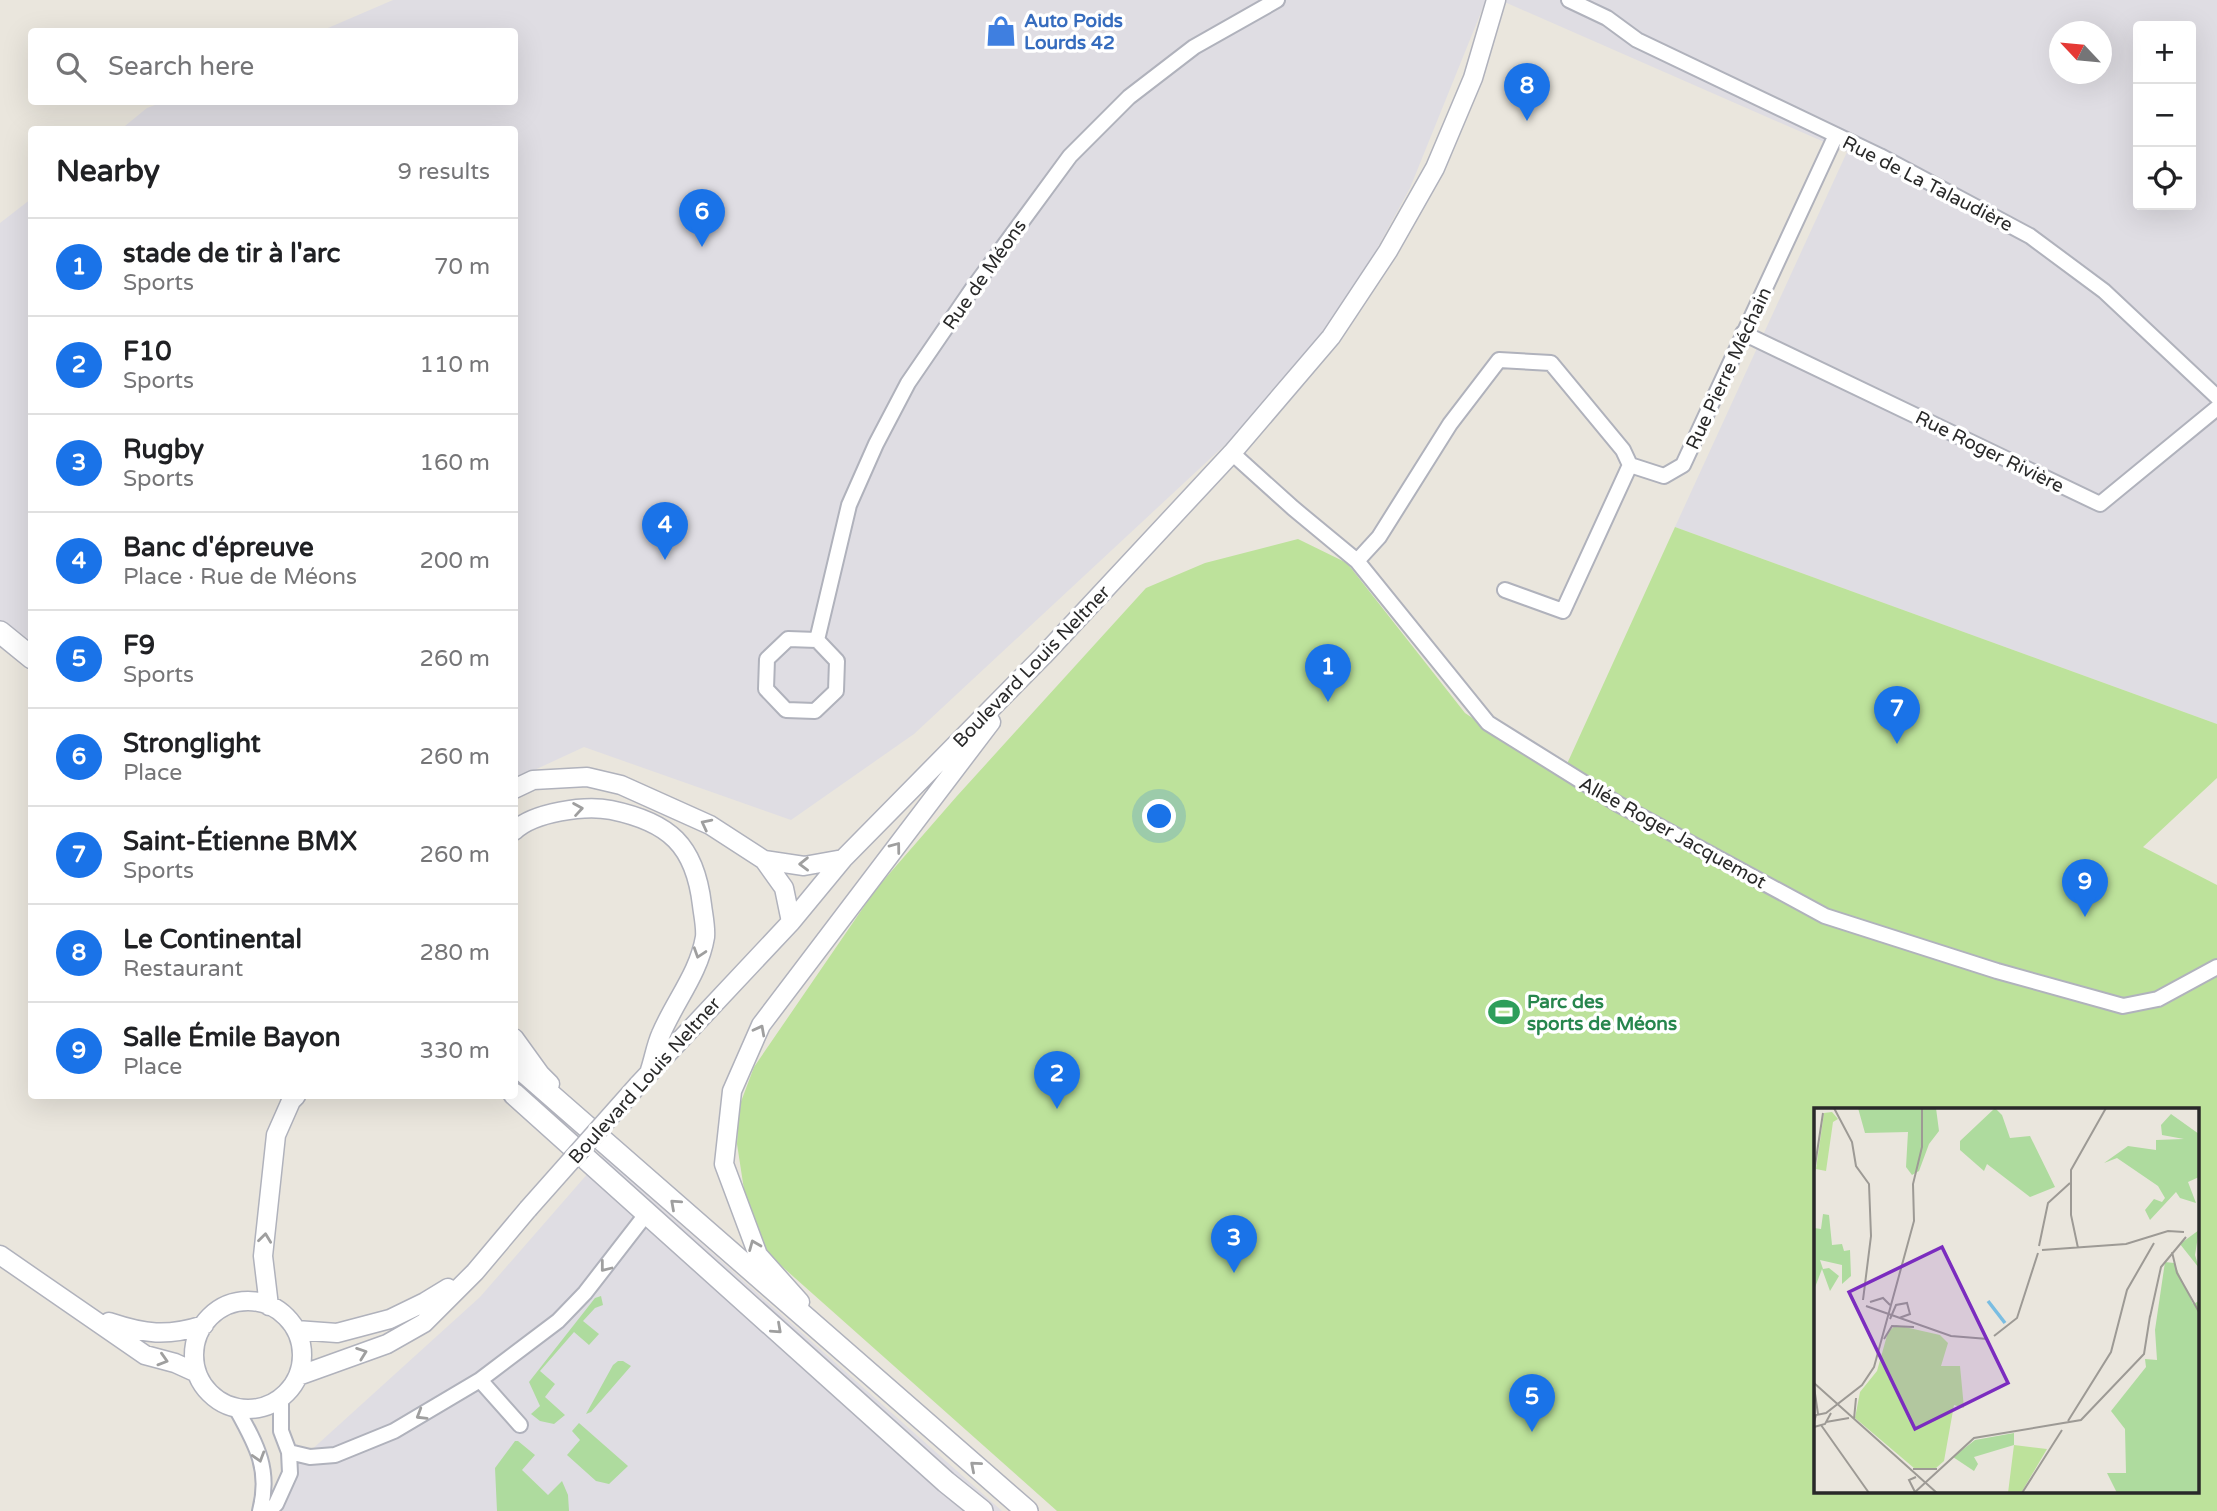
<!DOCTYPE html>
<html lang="en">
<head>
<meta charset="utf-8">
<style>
  :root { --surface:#fff; --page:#f2f2f2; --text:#202124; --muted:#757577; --line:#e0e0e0; --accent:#1a73e8 }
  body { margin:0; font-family:"Varela Round",sans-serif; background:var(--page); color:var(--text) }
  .controls { position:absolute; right:21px; top:21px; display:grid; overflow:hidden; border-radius:7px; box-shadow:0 7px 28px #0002 }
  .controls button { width:63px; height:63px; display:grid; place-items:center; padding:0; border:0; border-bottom:2px solid var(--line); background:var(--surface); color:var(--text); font:35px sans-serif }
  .compass { position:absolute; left:2049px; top:21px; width:63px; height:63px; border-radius:50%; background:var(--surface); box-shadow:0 7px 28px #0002; rotate:296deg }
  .you { position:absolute; left:1160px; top:817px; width:24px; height:24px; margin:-18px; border:5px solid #fff; border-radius:50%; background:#1a73e8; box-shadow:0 0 0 10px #1a73e833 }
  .badge { display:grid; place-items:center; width:46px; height:46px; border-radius:50%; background:var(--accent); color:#fff; font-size:23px; font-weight:700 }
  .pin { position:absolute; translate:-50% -58px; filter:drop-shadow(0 2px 4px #0008) }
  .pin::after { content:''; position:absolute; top:37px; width:24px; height:21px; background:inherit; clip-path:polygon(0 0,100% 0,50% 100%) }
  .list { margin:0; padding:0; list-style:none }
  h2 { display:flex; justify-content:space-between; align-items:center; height:91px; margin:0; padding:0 28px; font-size:30px }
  h2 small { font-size:23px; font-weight:400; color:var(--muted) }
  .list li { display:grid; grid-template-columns:46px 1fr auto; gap:21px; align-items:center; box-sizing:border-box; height:98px; padding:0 28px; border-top:2px solid var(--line) }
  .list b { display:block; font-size:26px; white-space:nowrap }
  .list p { margin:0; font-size:23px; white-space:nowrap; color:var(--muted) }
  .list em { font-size:23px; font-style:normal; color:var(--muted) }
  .icon { flex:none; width:38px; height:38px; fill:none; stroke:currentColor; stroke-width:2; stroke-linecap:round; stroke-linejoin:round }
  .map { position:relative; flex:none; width:2217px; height:1511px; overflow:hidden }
  .search { position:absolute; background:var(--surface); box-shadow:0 7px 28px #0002; left:28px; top:28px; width:490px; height:77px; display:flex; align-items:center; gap:18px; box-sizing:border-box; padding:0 24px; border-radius:7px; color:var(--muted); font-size:26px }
  .panel { position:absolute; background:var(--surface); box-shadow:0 7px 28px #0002; left:28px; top:126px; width:490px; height:973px; border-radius:7px }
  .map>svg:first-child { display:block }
  .industrial { fill:#dfdde3; fill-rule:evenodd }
  .green { fill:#aedb9e }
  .pitch { fill:#bde29b; fill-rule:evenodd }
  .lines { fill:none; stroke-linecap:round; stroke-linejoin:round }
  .minor-casing { stroke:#b0b2bc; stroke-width:18 }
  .tertiary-casing { stroke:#b0b2bc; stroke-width:21 }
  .secondary-casing { stroke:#b0b2bc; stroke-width:24 }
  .minor { stroke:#fff; stroke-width:14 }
  .tertiary { stroke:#fff; stroke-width:18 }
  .secondary { stroke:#fff; stroke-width:21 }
  .tertiary-bridge-casing { stroke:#b0b2bc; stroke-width:21; stroke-linecap:butt }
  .tertiary-bridge { stroke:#fff; stroke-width:18 }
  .oneway { stroke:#9f9f9f }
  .labels { text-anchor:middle; stroke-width:7; stroke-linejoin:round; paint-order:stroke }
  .shop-label { font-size:19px; font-weight:bold; fill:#366cbe; stroke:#fff; text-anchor:start }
  .street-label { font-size:19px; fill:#292929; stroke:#fff }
  .leisure-label { font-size:19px; font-weight:bold; fill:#27864d; stroke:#fff; text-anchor:start }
  .inset-river { fill:none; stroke:#7abde2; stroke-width:3.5 }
  .inset-road { fill:none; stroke:#9d9a95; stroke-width:2 }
  .view { fill:#7b2cbf; fill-opacity:0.15; stroke:#7b2cbf; stroke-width:3.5 }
  .inset-edge { fill:none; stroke:#292929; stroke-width:3.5 }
</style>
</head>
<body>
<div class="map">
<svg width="2217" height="1511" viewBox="0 0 2217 1511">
  <rect width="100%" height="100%" fill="#eae6dd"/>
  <path class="industrial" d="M393 0H1486L1410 188 1346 306 1227 443 914 734 791 820 584 747 515 779 514 130H120L147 108 163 102H514V32L321 31Z
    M1500 0H2217V724L1675 527 1847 152ZM2138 26H2191V205H2138ZM2060 32H2102V74H2060Z
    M31 199V670L0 647V223Z
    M603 1156 1002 1511H267L287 1472 480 1297Z"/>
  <path class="green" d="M601 1296 603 1305 595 1308 583 1321 599 1334 589 1345 574 1332 540 1371 555 1384 545 1397 565 1415 554 1424 540 1421 531 1414 540 1406 529 1382 595 1298Z
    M618 1361H623L631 1366 591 1412 586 1414 613 1365Z
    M579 1423 628 1466 609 1484 596 1481 567 1455 580 1440 572 1431Z
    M515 1441H518L535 1455 522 1470 548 1495 562 1481 568 1495 569 1511H497L495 1468Z"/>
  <path class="pitch" d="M1675 527 2217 724V778L2143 847 2217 885V1511H1057L768 1254 745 1196 737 1144 739 1107 754 1067 876 889 957 796 1146 588 1205 563 1298 539 1347 563 1465 713 1561 777ZM1816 1110H2198V1492H1816Z"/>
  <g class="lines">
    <defs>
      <path id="minor" d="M1569 0 1607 18 1637 40 1880 156 2030 236 2104 291 2217 397
        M1743 333 2100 504 2217 408
        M1232 453 1293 508 1357 561 1488 723 1618 804 1825 916 1997 971 2123 1006 2158 999 2217 967
        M1357 561 1379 537 1450 424 1499 360 1551 363 1623 450 1630 465 1664 476 1683 465 1836 135
        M1505 590 1563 611 1630 465
        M788 639 817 640 837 661 836 691 815 711 786 710 766 689 767 659Z
        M817 640 849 505 876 444 908 383 973 288 1070 156 1129 97 1194 47 1277 0
        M480 1380 520 1425
        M236 1408C256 1444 271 1469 260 1511
        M289 1452 310 1457 335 1455 394 1431 480 1380 558 1321 585 1293 647 1213
        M269 1511 276 1504 290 1473 289 1452 281 1431V1399"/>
      <path id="tertiary" d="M514 789 533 780 587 777 621 785 710 825 764 860 784 888 791 922
        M514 831C534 812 585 805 611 810 669 822 695 845 702 905 703 914 706 927 705 937 699 973 675 1001 661 1034 656 1045 654 1058 650 1070
        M764 860 804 866 843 859
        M514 1038 540 1074 550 1084
        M638 1085 791 922 843 859 1043 656 1232 453 1331 337 1388 251 1435 168 1473 78 1496 0
        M0 1255 145 1355 175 1363 197 1373
        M194 1355a54 54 0 1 1 108 0a54 54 0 1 1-108 0Z
        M800 1302 758 1255 724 1164 732 1091 761 1025 991 722
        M269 1306 263 1256 276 1135 291 1101 296 1096
        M109 1322C145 1334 166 1337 204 1325
        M296 1330 337 1333 390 1319 425 1302 448 1288
        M298 1376 387 1344 424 1323 475 1272 528 1209"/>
      <path id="secondary" d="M0 632 32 658
        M514 1063 1027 1511
        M514 1094 946 1482 982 1511"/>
    </defs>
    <use href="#minor" class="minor-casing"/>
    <use href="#tertiary" class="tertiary-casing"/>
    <use href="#secondary" class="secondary-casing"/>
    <use href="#minor" class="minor"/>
    <use href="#tertiary" class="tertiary"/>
    <use href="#secondary" class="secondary"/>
    <defs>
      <path id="tertiary-bridge" d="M528 1209 638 1085"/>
    </defs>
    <use href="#tertiary-bridge" class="tertiary-bridge-casing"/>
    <use href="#tertiary-bridge" class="tertiary-bridge"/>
  </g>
  <defs><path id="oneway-chevron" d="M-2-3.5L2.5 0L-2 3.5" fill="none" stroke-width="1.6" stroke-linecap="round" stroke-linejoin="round" transform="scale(1.75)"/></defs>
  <g class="oneway">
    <use href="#oneway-chevron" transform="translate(578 809) rotate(-9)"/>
    <use href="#oneway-chevron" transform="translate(706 824) rotate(-153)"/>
    <use href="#oneway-chevron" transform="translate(896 847) rotate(-53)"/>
    <use href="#oneway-chevron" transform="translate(804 864) rotate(179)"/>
    <use href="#oneway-chevron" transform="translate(699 953) rotate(108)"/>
    <use href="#oneway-chevron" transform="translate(760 1030) rotate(-62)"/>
    <use href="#oneway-chevron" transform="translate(675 1204) rotate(-138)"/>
    <use href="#oneway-chevron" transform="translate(265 1238) rotate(-83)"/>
    <use href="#oneway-chevron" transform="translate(754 1245) rotate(-112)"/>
    <use href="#oneway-chevron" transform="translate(605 1267) rotate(128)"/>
    <use href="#oneway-chevron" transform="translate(777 1329) rotate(42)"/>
    <use href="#oneway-chevron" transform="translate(362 1353) rotate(-20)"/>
    <use href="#oneway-chevron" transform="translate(163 1360) rotate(17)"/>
    <use href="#oneway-chevron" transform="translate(421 1415) rotate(149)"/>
    <use href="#oneway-chevron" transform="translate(259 1457) rotate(73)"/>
    <use href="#oneway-chevron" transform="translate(975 1466) rotate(-139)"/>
  </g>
  <defs>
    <symbol id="shop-bare" viewBox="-9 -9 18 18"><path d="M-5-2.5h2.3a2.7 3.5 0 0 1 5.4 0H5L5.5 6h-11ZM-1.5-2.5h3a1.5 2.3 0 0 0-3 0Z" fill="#3f7fe0" stroke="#fff" stroke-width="2.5" paint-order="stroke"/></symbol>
    <symbol id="stadium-bare" viewBox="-9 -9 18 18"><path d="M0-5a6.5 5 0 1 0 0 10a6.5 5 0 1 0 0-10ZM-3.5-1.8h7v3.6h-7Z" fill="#2e9e5b" stroke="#fff" stroke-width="2.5" paint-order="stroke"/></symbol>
  </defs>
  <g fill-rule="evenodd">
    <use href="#shop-bare" x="979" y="9" width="44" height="44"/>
    <use href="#stadium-bare" x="1482" y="990" width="44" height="44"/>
  </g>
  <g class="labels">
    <g class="shop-label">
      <text x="1024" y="27">Auto Poids<tspan x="1024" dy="22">Lourds 42</tspan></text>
    </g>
    <g class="street-label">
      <text transform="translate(1928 183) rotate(27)" y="7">Rue de La Talaudière</text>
      <text transform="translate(984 274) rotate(-55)" y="7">Rue de Méons</text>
      <text transform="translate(1728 368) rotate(-65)" y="7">Rue Pierre Méchain</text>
      <text transform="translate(1990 451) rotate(26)" y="7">Rue Roger Rivière</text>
      <text transform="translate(1031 666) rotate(-46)" y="7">Boulevard Louis Neltner</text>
      <text transform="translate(1673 832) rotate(29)" y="7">Allée Roger Jacquemot</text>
      <text transform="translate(644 1080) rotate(-48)" y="7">Boulevard Louis Neltner</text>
    </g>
    <g class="leisure-label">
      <text x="1527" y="1008">Parc des<tspan x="1527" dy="22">sports de Méons</tspan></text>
    </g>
  </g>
  <g transform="translate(1814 1108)">
    <rect width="385" height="385" fill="#eae6dd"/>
    <path d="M44 0H122L125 23 115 36 105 63 98 67 92 59 94 24 51 25ZM181 0 188 7 196 30 216 28 241 79 216 89 173 56 170 63 146 42V33ZM357 6 385 26V69L374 74 382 95 366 90 362 84 336 112 331 102 340 91 348 94 351 90 344 78 303 50 290 55 314 38 342 42V32L370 31 348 27 347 17ZM9 106 15 107 18 137 28 136 30 143 36 142 37 168 28 176V157L6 152 9 161 15 160 25 168 16 183 8 161 0 182V120L7 121ZM385 122 381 147 385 160 366 136ZM351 154 360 155 379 196 385 193V385H303L293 365H312L311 321 297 303 332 259 331 251 343 252 341 222ZM200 325V337L160 349 164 356 160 363 139 349 161 332Z" fill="#aedb9e"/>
    <path d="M18 4 24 11 19 14 12 63 2 61 10 5ZM82 217 126 227 134 235 127 258H146L150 300 140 297 130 353 122 360H100L41 310 46 284 63 263 74 224ZM200 337 233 341 207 385H194Z" fill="#bde29b"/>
    <path class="inset-river" d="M174 193 191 215"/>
    <path class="inset-road" d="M20 0 38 34 42 58 55 76 57 128 49 192M0 64 9 5M225 138 234 95 256 75M264 140 257 107V62L292 0M228 142 312 136 354 123 370 124M358 144 363 165 385 204M56 194 69 190 76 197M52 198 137 228 174 231M336 209 347 159 372 129M76 211 82 197 93 195 96 206 85 210M180 228 203 210 224 145M70 231 78 218 100 219M0 275 123 385M0 279 4 306M40 311 42 290M254 313 297 244 313 182 340 135M0 314 2 307 12 305 48 277 60 259 100 113 99 76 108 39V0M12 314 35 310M7 317 55 385M0 319 11 316 17 305M99 361H123M101 384 95 372 102 369M100 385 160 330 267 312 330 246 336 208M208 385 248 322"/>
    <path class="view" d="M128 139 194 275 101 321 35 184Z"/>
    <rect width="385" height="385" class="inset-edge"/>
  </g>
</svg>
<div class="controls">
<button>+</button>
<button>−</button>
<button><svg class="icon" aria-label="locate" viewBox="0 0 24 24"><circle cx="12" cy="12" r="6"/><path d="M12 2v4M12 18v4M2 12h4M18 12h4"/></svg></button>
</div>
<svg class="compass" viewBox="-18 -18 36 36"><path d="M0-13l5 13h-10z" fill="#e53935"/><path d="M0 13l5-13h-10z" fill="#757577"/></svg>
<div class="you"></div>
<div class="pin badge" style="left:1328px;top:702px">1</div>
<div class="pin badge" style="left:1057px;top:1109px">2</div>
<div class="pin badge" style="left:1234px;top:1273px">3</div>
<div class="pin badge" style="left:665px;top:560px">4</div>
<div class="pin badge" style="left:1532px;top:1432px">5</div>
<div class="pin badge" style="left:702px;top:247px">6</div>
<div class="pin badge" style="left:1897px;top:744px">7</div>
<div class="pin badge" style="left:1527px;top:121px">8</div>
<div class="pin badge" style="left:2085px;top:917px">9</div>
<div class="search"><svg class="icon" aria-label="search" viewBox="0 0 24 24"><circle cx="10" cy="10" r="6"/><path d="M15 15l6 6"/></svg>Search here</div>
<section class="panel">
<h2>Nearby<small>9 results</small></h2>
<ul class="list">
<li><span class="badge">1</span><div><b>stade de tir à l'arc</b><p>Sports</p></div><em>70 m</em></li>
<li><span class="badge">2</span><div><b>F10</b><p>Sports</p></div><em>110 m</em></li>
<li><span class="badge">3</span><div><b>Rugby</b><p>Sports</p></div><em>160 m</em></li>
<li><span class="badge">4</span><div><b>Banc d'épreuve</b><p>Place · Rue de Méons</p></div><em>200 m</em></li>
<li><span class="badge">5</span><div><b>F9</b><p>Sports</p></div><em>260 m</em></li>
<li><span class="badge">6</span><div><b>Stronglight</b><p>Place</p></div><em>260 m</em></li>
<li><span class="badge">7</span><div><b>Saint-Étienne BMX</b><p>Sports</p></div><em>260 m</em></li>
<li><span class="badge">8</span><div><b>Le Continental</b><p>Restaurant</p></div><em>280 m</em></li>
<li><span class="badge">9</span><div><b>Salle Émile Bayon</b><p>Place</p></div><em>330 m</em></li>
</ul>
</section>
</div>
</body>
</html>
